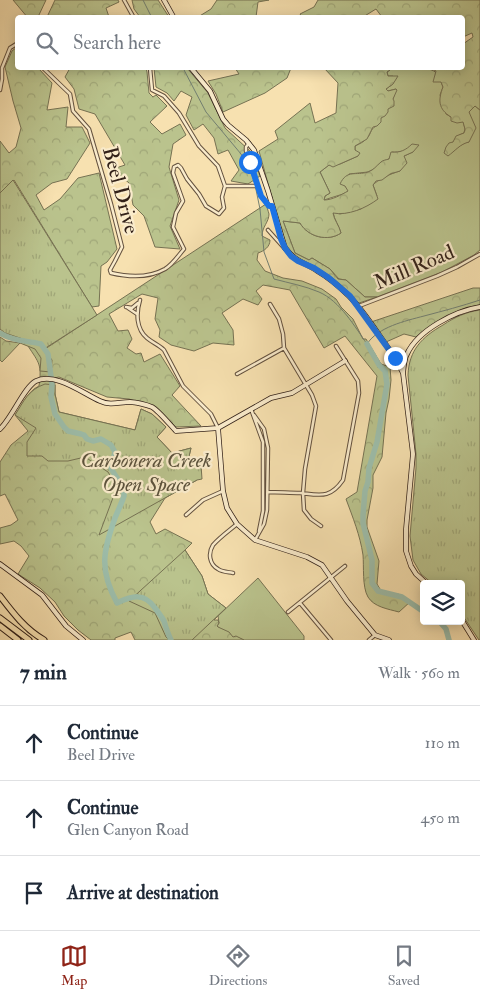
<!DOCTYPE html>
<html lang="en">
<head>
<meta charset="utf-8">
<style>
  :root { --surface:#fff; --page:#f2f2f3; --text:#1f2937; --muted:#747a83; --line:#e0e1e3; --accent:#8f2418 }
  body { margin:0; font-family:"IM FELL Double Pica",serif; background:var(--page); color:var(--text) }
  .controls { position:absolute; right:15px; bottom:15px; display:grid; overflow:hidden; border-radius:5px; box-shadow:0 2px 12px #0003 }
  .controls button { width:45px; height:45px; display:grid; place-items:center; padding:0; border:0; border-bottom:1px solid var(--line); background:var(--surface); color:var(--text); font:25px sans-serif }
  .stop { position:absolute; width:15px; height:15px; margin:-11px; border:4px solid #1a73e8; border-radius:50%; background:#fff }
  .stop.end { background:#1a73e8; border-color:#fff; box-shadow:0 1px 5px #0008 }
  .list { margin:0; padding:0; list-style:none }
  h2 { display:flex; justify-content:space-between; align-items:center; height:65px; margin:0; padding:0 20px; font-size:21px }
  h2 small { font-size:16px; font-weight:400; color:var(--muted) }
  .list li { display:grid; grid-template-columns:32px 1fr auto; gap:15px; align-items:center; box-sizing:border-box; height:75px; padding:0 20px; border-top:1px solid var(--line) }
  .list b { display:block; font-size:19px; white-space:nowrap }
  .list p { margin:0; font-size:16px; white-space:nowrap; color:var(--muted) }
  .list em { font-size:16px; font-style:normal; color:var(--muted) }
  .icon { flex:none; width:28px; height:28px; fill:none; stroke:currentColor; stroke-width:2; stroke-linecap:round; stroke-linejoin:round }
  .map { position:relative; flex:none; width:480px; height:640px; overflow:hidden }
  .search { position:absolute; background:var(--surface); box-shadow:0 2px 12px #0003; left:15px; right:15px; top:15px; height:55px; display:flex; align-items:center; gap:12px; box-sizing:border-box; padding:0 18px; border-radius:5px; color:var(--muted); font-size:19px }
  .sheet { height:290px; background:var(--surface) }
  nav { display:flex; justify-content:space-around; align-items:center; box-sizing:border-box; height:70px; border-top:1px solid var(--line); background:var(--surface); font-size:14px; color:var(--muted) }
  nav a { display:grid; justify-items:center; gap:2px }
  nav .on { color:var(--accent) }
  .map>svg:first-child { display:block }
  .green { fill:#bac38d; stroke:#767253 }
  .forest { fill:url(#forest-crowns); stroke:#767253 }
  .park { fill:url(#park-tufts); stroke:#767253 }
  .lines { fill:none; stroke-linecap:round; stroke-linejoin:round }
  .stream { stroke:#727f71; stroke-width:1 }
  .river { stroke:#9dbeab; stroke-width:5.5 }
  .street-casing { stroke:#63513f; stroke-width:4.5 }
  .secondary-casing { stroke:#322119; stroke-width:5.5 }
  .highway-casing { stroke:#322119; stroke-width:7 }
  .street { stroke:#faeccc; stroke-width:2.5 }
  .secondary { stroke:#faeccc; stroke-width:4 }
  .highway { stroke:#f7e1b0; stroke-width:5 }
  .route { stroke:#1a73e8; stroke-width:6 }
  .labels { text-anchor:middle; stroke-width:4.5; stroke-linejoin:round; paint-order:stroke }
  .street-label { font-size:21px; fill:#322119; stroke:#faeccc }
  .park-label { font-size:21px; font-style:italic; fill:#5b523c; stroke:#faeccc }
</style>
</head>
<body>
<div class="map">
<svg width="480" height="640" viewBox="0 0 480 640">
  <defs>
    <pattern id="forest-crowns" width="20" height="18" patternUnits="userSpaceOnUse" patternTransform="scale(1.25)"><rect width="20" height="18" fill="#bac38d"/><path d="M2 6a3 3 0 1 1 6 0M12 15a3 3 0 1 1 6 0" fill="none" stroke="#a0a779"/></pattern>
    <pattern id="park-tufts" width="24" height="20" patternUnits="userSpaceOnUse" patternTransform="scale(1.25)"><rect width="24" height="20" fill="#bac38d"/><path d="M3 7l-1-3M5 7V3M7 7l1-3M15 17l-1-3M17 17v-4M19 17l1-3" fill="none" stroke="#a0a779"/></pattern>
  </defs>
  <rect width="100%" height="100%" fill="#f7e1b0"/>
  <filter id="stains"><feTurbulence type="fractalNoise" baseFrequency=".004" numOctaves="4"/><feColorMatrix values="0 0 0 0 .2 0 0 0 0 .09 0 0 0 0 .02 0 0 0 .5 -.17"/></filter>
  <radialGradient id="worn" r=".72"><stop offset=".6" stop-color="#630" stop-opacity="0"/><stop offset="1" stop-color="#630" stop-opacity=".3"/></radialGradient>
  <path class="green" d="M390 68H414C419 67 422 68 427 69 438 70 439 77 443 87L440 95 446 114 451 117 463 121 465 129 464 133 459 135 453 142V152C458 147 462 143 469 142V112L475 106 480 110V250L474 255 442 272 377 297H365L346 280 339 279 330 269 312 258 309 260 295 253 283 221 300 223C308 237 328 242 341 233 339 225 334 220 333 212L340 214 361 209 377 196 373 185C377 180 392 173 400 171L404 156 413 152C405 149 400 153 392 152L389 159 381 162 376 168 368 172 349 174 345 186 349 191 343 194 324 200 325 196 330 193 320 172 329 165 340 164 358 156 355 150V146C359 144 364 142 366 139 372 134 369 130 376 126L393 99 396 89 388 91 386 89 393 84V76H388L387 72 390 70Z
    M258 578 304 636V640H244L236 637 233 638C227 630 222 631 217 626L219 623 218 616Z"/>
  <path class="forest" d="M13 0H46L38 17 28 18Z
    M55 0H118L119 2 106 8 109 17H47Z
    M132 0H158L169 17H140L134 9Z
    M217 0H269L258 2 256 17H198L211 9Z
    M318 0H480V110L475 106 469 112 476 128 469 142C460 144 455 151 448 156L444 153 446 147 449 143 453 142 456 136 464 133 465 129 463 122 457 123 451 121V117C438 109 438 100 443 87L441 82H433L436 71 432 69 421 68H448L453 69 454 68H462L463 44 473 37 472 33 463 37 462 18 382 17 376 9 363 17H302L300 14 314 7Z
    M17 47 18 68H39V69L52 83 47 110 68 107 66 127H82L90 143 67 179 52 183 36 195 44 210 60 199 78 178 99 173 117 249 107 262 101 266 99 306 92 307 14 180 0 193V141L9 153 16 147 21 128 13 101 5 67 12 51Z
    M70 68H146L147 72 149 93 153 97 156 95 167 106 150 122 162 134 180 124 186 135 173 144 169 167 179 200 170 226 180 249 155 247 144 216 133 205 129 183 113 169 125 165 95 114 79 109 74 89 65 77Z
    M154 68H187L208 93 225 128 251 152 260 176 248 184 231 181 239 170 228 150 218 154 214 138 203 124 194 130 186 115 192 97 181 91 174 101 167 93 156 87Z
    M235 68H291L287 78 265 93 223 112 216 94 208 81 239 74Z
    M324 68H390V70L387 72 388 76H398L393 84 386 89 388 91 396 89 397 90 393 99 394 101V106L388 109V112L385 116 381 118V122L377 126 373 127 367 139 355 146V150L360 153 358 156 333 167 329 165 320 172 330 193 325 196 324 200C332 200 341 195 348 191L345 186 340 184C347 169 356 176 368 172 374 170 376 166 381 162 383 160 386 160 389 159L391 152C400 153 406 150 412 144L419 145 413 152 404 156 407 163 400 171 390 174 382 180 376 181 373 185 378 199C366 208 348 216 333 213 334 220 339 225 341 233 328 242 308 237 300 223L283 221 295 253 309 260 312 258 330 269 338 279 346 280 365 297H377L359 303C349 293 338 283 326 275 309 262 296 263 284 241L259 151 278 139 275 131 310 103 315 123 336 113 338 83Z
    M266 204C267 208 268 210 269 214 269 222 262 227 262 236L270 240C270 247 264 251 258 253L257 260 265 271 283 278 302 281 322 289 336 299 341 307 353 319 363 339H366L381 364 390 367 391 380 389 399 386 413 382 457 373 475V488L367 520V527L379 561 377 584 383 594H398L411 601 399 612C388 609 374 607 368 597 362 587 364 566 363 555 360 535 353 518 346 499L357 492 377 376 345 336 324 348 290 290 263 285 256 291 262 299 258 305 243 299 222 313 233 330 234 345 213 343 194 351 171 345 159 337 160 330 155 319 158 298 142 294 109 314 118 331 128 330 132 339 127 348 136 354 141 353 144 362 160 354 180 386 172 395 201 426 176 427 157 408 129 399 107 397 59 377 54 378 55 385V394L59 412 135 430 141 409 152 414 166 427 157 437 172 453 191 448 187 465H194L197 480 165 498 150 522 156 534 165 529 192 543 185 550 202 576 208 594 226 608 214 620H218L219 623 217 626 218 627 229 632 233 637 236 636 244 640H135L131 632 115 638V640H91L78 630 64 616 55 602 40 588 18 574 29 556 21 546 14 541 0 544V528L11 525 18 520 5 494 0 496V462L11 445 28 431 15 415C22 405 28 391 39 386 42 364 39 363 28 346L45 349Z
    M473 288H480V305C456 308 434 323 416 337L404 334 386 342 371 322Z
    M0 337 6 341 20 343 2 362 0 360Z"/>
  <path class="park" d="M13 180 97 315 44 349 52 360 51 372 40 371 41 358 35 349 20 343 23 339 5 333 0 329V193Z
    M480 310V640H479L461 613V584H433L421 574 413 560 410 536 416 468V454L408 375C409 350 422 337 443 325 455 317 466 312 480 310Z
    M45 384 55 385V394L59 412 135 430 141 409 152 414 166 427 157 437 172 453 191 448 187 465H201L202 479 197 480 99 535 117 487 108 472 85 457 68 461H48L42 456H27V442L36 428 15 415C24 401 28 390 45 384Z
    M185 550 202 576 208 594 226 608 192 640H169L166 637 155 613 129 601Z"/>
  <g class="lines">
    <path class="stream" d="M143 0 152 18
      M183 68 206 112 241 154 253 176
      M254 180 260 209 264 252 274 279C289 283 305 286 319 292 340 301 355 327 367 344 378 327 405 321 424 316 443 311 462 306 480 300"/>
    <path class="river" d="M0 333C15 342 25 340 41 344L48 354 52 384 51 397 55 414 64 427 68 431 81 434 84 435 87 439 93 441 101 439 111 445 115 452 111 468C115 477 125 485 124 496 123 500 117 513 115 518 103 551 99 570 117 603 132 596 144 592 155 608 158 612 161 616 164 621 166 628 168 634 171 640
      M367 344 379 365 385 371 387 384 377 442 369 468 368 482 365 491 363 515V523L372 560V583L378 591 402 597 424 612
      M439 621 446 629 449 640"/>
    <defs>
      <path id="street" d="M124 0 134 18
        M43 68 70 94 73 111 89 129 111 204 122 247 115 261 110 270 111 273C128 277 149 278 165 269 173 264 178 256 184 249L173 227 176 213 183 201 173 173 174 167 178 165 181 168 187 179 199 194 206 206 219 214 224 208 222 197 225 186
        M150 68 152 90 164 96 179 113 199 146 218 166 225 186
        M0 90 2 79V68L10 48 18 43
        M249 143 246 147V151L261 196 269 205H272
        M225 186H258
        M268 230 285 249
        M140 300C136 313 136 329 147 338 153 343 159 345 164 350L183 386 211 414 218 428
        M270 304 279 319 283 334 284 348 312 395 316 406 305 469 303 493 304 510 311 519 321 526
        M359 306 437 276 457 267 480 254
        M126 307 132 308 138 303
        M128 308 137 314
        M237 374 284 348
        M251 409 263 442V511L259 531
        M254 415 264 429 268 448 267 510 264 524 255 540
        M268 492C279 492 290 493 300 493 320 495 330 499 343 480L359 393 358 381 336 346
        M186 515 203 500 223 491
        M233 573C228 572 222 572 218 569 209 564 208 553 213 545 220 537 230 530 237 524
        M300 603 331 640
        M288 612 345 566
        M369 640 375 635"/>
      <path id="secondary" d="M164 0 174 18
        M191 68 210 91 223 119 228 125 246 140 254 150 268 191 285 248C295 261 303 262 316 270 328 277 339 286 349 296 366 313 380 338 395 357L404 362
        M396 359 403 373
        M218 428 223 491 227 508 237 524 255 540 307 557 322 565 347 601 375 635 389 640
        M0 429C12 418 24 387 36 381 56 372 82 393 100 401 111 406 119 402 130 402 136 402 147 405 152 407 159 411 171 426 176 431L218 428 271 398 292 393 345 361
        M0 564 42 595 66 626 83 640
        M427 584 416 574 411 566 406 551V529L413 454 403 373C404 366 404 359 407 354 418 330 455 311 480 307
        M461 619 474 640"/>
      <path id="highway" d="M0 596C13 613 25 629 44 640
        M0 618 29 640
        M0 626 18 640"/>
    </defs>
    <use href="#street" class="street-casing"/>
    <use href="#secondary" class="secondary-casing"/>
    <use href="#highway" class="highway-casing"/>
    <use href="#street" class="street"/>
    <use href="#secondary" class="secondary"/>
    <use href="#highway" class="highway"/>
  </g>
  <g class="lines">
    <path class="route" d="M250 162 261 196 269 206H272L281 239 285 248 291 256 298 261 314 268 329 278 350 296 395 358"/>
  </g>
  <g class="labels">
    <g class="street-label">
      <text transform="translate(121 190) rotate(75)" y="7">Beel Drive</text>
      <text transform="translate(414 267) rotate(-23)" y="7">Mill Road</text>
    </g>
    <g class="park-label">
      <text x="146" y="467">Carbonera Creek<tspan x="146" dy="24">Open Space</tspan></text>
    </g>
  </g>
  <rect width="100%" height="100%" filter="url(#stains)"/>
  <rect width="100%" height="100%" fill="url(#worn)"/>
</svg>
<div class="controls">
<button><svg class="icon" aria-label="layers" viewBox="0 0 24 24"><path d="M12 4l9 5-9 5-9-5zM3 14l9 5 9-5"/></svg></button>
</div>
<div class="stop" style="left:250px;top:162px"></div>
<div class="stop end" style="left:395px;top:358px"></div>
<div class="search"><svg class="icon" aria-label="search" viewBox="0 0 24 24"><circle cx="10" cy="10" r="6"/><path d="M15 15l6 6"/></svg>Search here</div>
</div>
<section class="sheet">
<h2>7 min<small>Walk · 560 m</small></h2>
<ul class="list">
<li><svg class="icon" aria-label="ahead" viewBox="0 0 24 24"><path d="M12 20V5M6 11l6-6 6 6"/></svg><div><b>Continue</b><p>Beel Drive</p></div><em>110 m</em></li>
<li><svg class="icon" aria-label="ahead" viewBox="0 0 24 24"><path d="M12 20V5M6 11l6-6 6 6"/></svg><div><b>Continue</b><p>Glen Canyon Road</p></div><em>450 m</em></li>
<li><svg class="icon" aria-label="arrive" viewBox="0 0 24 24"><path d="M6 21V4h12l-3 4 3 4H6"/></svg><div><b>Arrive at destination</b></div></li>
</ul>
</section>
<nav>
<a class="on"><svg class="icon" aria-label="map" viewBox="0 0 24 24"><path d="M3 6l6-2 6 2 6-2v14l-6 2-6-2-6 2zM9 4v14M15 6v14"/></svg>Map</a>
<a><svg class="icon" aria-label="directions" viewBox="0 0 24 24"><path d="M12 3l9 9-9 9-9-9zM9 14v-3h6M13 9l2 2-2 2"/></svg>Directions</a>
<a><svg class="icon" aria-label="saved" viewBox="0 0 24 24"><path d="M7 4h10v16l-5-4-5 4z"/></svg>Saved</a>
</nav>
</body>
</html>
